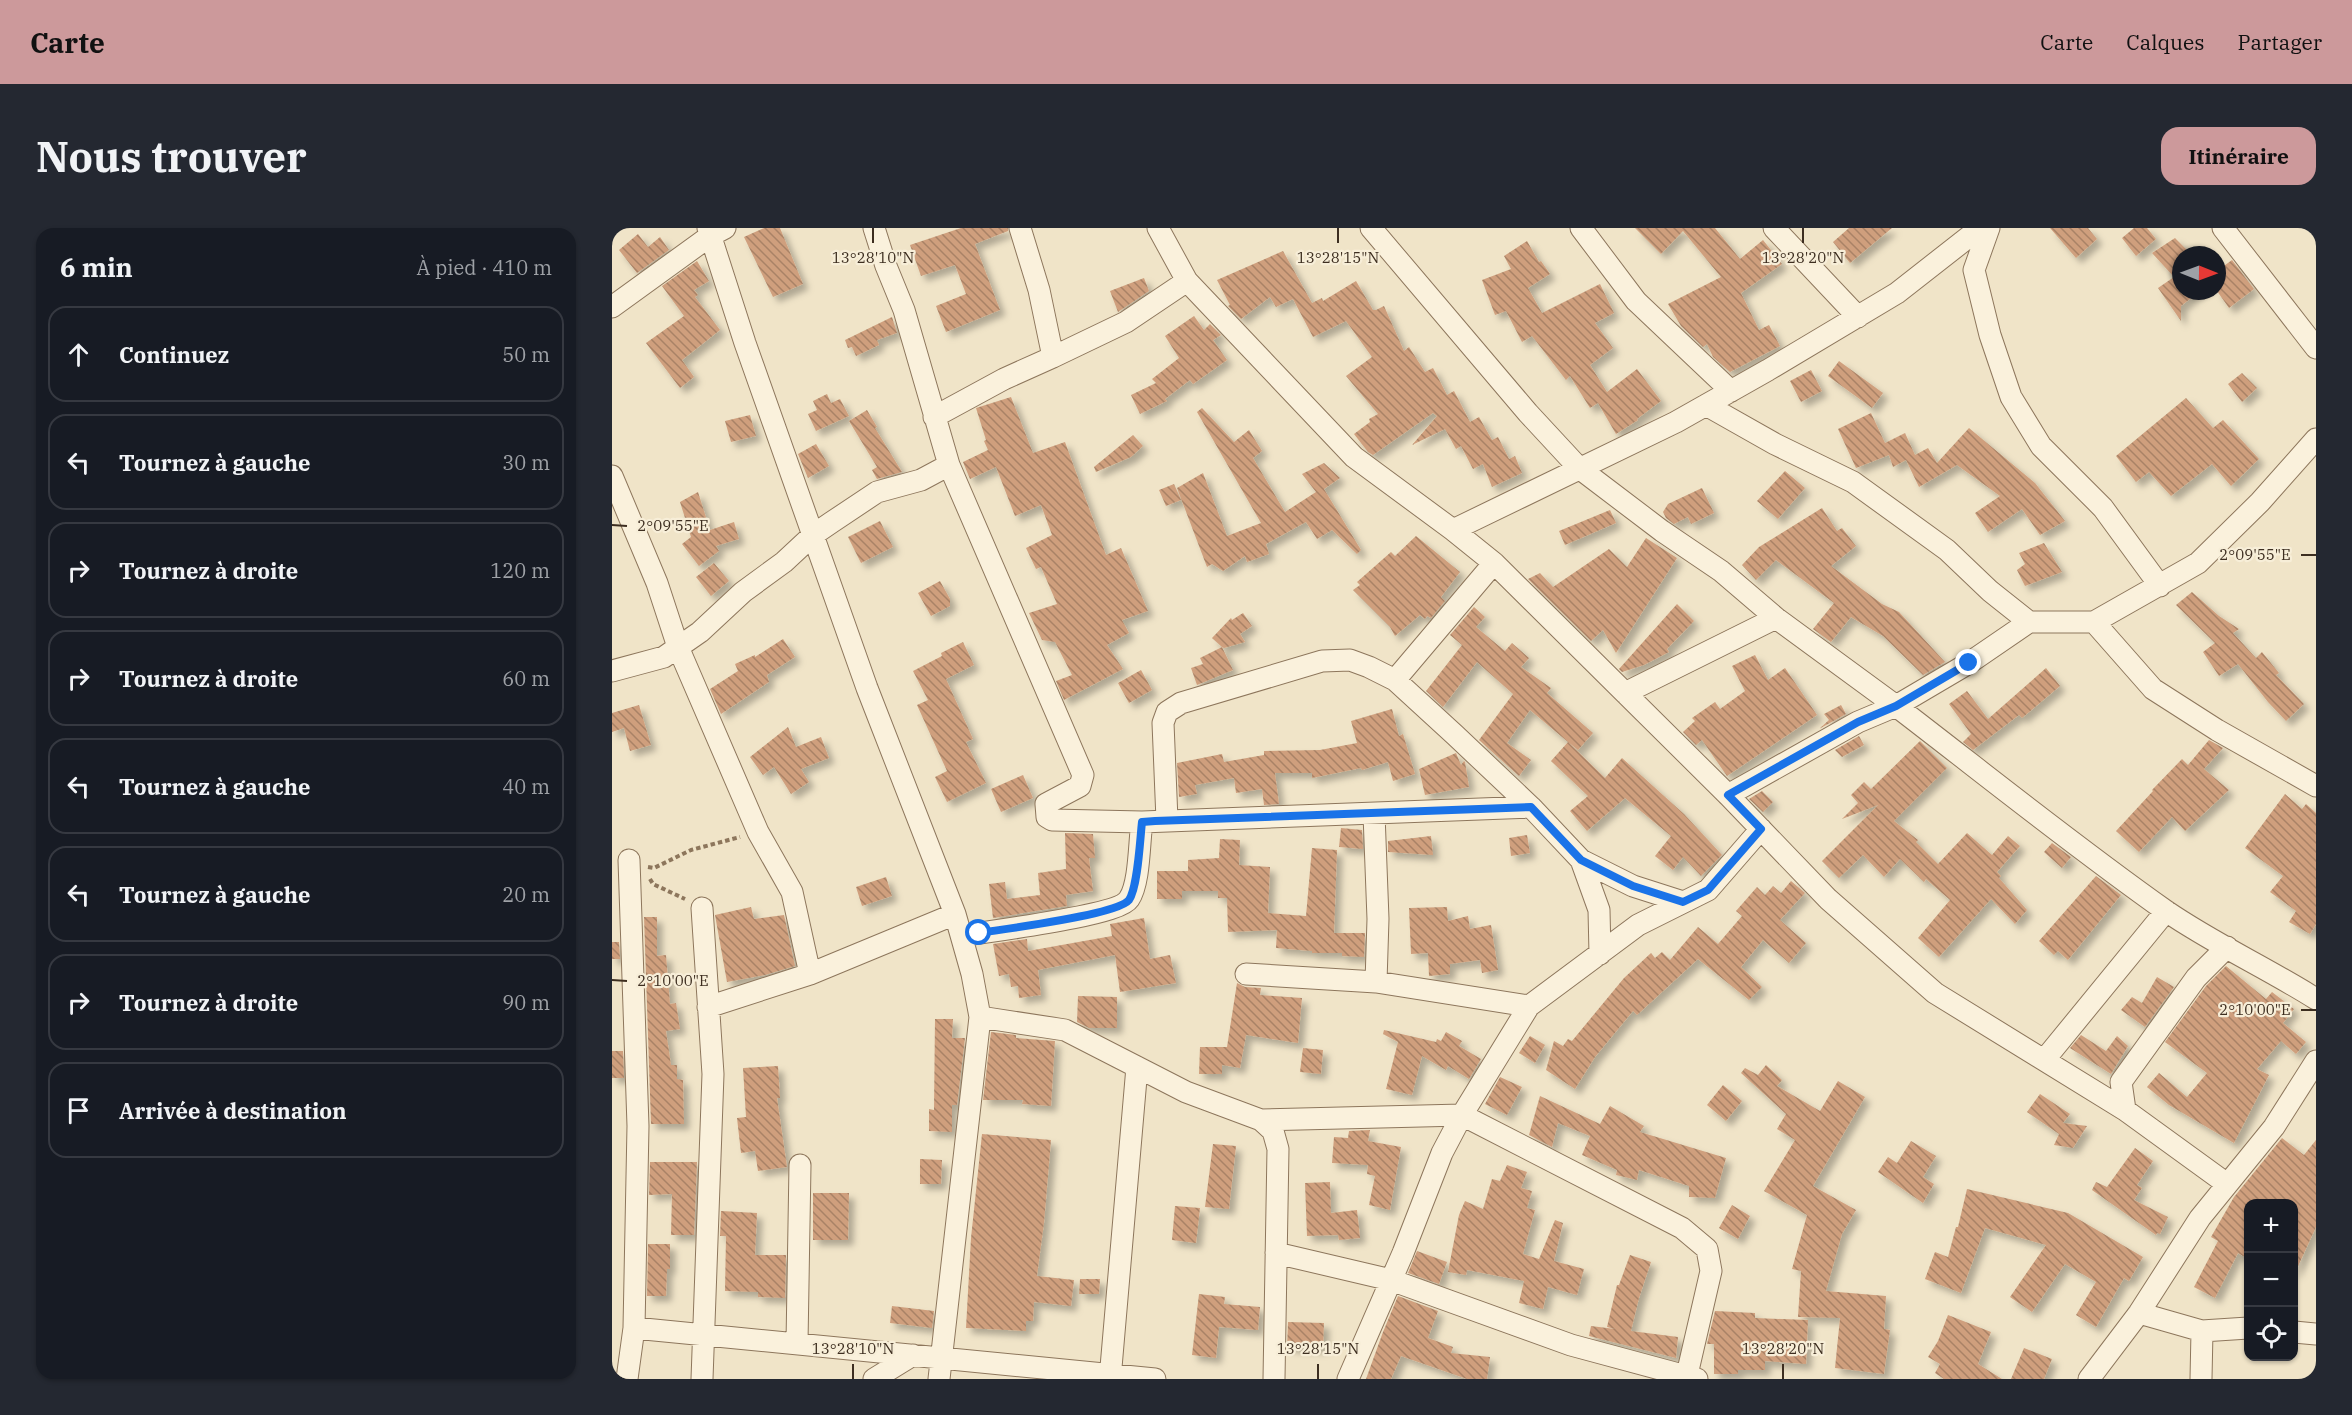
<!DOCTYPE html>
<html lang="fr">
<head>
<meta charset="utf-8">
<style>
  :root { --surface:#171b24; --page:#242831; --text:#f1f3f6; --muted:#9ea1a6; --line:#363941; --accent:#cc999b }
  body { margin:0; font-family:"IBM Plex Serif",serif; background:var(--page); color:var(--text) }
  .controls { position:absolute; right:18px; bottom:18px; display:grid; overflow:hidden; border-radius:12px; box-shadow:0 2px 4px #0004 }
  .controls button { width:54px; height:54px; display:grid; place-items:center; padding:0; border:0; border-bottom:2px solid var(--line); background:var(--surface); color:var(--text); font:30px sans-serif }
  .compass { position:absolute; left:1560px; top:18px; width:54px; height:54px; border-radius:50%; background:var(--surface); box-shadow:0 2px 4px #0004; rotate:91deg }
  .stop { position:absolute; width:18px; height:18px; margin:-14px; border:4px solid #1a73e8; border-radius:50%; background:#fff }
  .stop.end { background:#1a73e8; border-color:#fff; box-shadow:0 2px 6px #0008 }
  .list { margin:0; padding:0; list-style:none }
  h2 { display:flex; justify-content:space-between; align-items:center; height:78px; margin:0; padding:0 24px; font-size:26px }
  h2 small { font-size:20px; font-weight:400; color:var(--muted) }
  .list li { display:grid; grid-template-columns:39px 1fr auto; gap:18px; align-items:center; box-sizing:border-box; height:96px; margin:0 12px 12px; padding:0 12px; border:2px solid var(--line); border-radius:18px }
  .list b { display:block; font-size:22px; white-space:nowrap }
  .list em { font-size:20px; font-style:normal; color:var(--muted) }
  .icon { flex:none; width:33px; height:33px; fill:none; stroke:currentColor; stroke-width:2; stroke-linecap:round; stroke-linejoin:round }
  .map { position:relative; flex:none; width:1704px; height:1151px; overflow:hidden; border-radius:18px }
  header { display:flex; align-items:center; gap:36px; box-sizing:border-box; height:84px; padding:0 30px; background:var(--accent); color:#111 }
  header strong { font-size:28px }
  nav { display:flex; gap:33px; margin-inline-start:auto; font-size:21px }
  .intro { display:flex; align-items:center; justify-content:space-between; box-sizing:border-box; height:144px; padding:0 36px }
  h1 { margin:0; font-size:42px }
  .button { padding:15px 27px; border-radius:18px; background:var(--accent); color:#111; font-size:21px; font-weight:700 }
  main { display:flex; gap:36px; padding:0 36px }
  aside { flex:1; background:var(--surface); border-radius:18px; box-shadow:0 2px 4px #0004 }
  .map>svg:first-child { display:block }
  .building { fill:url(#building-back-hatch); filter:url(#shadow) }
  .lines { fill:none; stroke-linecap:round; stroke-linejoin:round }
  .street-casing { stroke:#8d765c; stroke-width:23 }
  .path { stroke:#8d765c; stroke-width:4; stroke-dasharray:4.5 3; stroke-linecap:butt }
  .street { stroke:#faf1dc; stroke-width:21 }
  .route { stroke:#1a73e8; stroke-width:8 }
  .ticks { fill:none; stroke:#3d2e20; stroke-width:2 }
  .ticks-label { font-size:15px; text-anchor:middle; fill:#3d2e20; stroke:#f7eed8; stroke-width:4.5; stroke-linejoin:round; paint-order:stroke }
</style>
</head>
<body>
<header>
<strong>Carte</strong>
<nav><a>Carte</a><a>Calques</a><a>Partager</a></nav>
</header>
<div class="intro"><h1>Nous trouver</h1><a class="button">Itinéraire</a></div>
<main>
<aside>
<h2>6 min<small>À pied · 410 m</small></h2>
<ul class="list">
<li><svg class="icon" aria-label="ahead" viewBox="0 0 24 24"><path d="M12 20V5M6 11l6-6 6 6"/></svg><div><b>Continuez</b></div><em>50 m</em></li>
<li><svg class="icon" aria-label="left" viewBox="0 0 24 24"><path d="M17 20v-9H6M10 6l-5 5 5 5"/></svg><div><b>Tournez à gauche</b></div><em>30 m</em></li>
<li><svg class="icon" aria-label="right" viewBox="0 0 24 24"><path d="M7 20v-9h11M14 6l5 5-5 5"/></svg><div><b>Tournez à droite</b></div><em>120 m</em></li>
<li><svg class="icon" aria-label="right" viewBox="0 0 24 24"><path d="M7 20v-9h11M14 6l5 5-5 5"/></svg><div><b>Tournez à droite</b></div><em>60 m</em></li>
<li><svg class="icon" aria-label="left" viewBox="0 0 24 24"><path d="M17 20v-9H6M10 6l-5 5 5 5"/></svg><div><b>Tournez à gauche</b></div><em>40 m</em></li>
<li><svg class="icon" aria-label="left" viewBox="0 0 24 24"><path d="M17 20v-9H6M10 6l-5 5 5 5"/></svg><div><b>Tournez à gauche</b></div><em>20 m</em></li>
<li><svg class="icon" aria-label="right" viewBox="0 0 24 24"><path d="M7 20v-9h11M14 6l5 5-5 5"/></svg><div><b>Tournez à droite</b></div><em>90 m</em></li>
<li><svg class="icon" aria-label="arrive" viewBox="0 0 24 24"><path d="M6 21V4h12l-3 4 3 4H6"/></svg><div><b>Arrivée à destination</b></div></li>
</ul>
</aside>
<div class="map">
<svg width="1704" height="1151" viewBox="0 0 1704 1151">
  <defs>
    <pattern id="building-back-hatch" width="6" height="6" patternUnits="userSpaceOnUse" patternTransform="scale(1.5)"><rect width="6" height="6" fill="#cf9f7d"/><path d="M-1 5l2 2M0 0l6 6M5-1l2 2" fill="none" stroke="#a98266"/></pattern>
    <filter id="shadow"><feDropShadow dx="5.5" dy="5.5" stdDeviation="3" flood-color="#0004"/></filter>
  </defs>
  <rect width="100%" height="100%" fill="#f0e4c8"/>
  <path class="building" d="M152 0H168L191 56 161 69 132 9Z
    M349 0H396V3L363 16 388 82 334 104 324 78 354 66 343 37 309 48 298 17Z
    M1023 0H1103L1128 31 1151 12 1170 36 1129 65 1147 102 1157 97 1168 118 1118 144 1101 129 1095 116 1091 119 1069 98 1056 76 1109 49 1071 3 1049 26Z
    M1237 0H1280L1238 35 1221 14Z
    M1438 0H1476L1485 11 1464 30Z
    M1522 0H1535L1544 11 1524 28 1510 10Z
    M26 6 36 19 48 9 57 22 25 45 7 22Z
    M1563 10 1578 25 1576 27H1569V63H1588L1569 78V93L1546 60 1562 49 1540 25Z
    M915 13 927 34 929 33 938 46 916 60 930 85 988 56 1002 85 983 95 1001 120 978 137 995 164 1025 141 1049 173 1025 191 1026 192 1004 206 986 175 978 180 958 148 954 152 920 108 910 114 894 83 883 87 870 52 899 41 892 28Z
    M671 23 700 75 710 70 711 73 744 53 761 82H764L772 78 792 123 797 119 813 144 821 140 835 167 842 163 858 194 867 189 880 212 886 209 897 231 903 228 910 245 880 259 871 236 861 241 849 218 844 221 833 201 800 217 825 188 821 185 761 227 756 224 742 206 758 194 757 191 766 186 734 148 760 129 734 93 701 109 681 71 664 79 658 69 629 91 616 78 618 77 605 52Z
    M1620 32 1642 61 1617 80 1605 63V43Z
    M85 33 97 53 82 62 86 67 83 69 108 102 70 132 82 149 68 160 34 115 72 88 50 58Z
    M532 50 537 63 506 84 498 63Z
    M582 88 592 102 598 96 609 107 601 112 615 132 581 156 578 152 553 171 555 173 528 186 519 167 544 155 540 151 567 130 553 108Z
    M280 89 285 105 265 112 267 117 244 128 240 119 236 120 233 112Z
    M1227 133 1271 165 1260 180 1216 148Z
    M1199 142 1210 163 1189 174 1178 153Z
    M1630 145 1645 160 1630 174 1616 156Z
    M215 166 219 175 228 171 237 188 204 203 196 186 205 182 201 173Z
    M399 169 421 225 453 214 494 327 509 320 536 383 510 392 517 405 495 417 511 441 452 472 444 453 460 447 443 414 430 412 417 385 445 376 429 339 424 341 414 320 440 307 429 277 403 288 384 239 358 251 351 234 376 222 372 213 374 212 364 180Z
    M1574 170 1601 200 1611 192 1647 231 1619 258 1600 236 1559 268 1537 244 1524 254 1504 228Z
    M590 180 622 214 637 202 650 223 641 230 673 284 704 264 690 246 712 235 728 250 712 261 749 322 745 326 720 302 705 311 694 294 654 316 657 326 635 334 633 328 611 343 600 336 595 339 565 260 591 245 615 308 649 295 585 184Z
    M255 182 265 199 263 200 290 244 265 251 260 242 265 239 237 193Z
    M1259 185 1273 215 1293 205 1303 227 1316 220 1325 235 1357 200 1423 255 1453 293 1428 307 1410 281 1376 304 1363 285 1388 268 1345 237 1307 259 1294 232 1281 239 1277 227 1244 240 1226 201Z
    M138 187 144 208 119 214 113 193Z
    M521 207 531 218 519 229 484 244 482 239Z
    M204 216 217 238 196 250 186 226Z
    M1173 243 1193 260 1166 291 1145 273Z
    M562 256 569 272 554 278 547 262Z
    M1090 260 1102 285 1079 296 1076 289 1062 296 1054 290 1051 284 1056 276Z
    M86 264 98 302 122 294 127 311 104 318 107 323 87 338 70 316 79 309 68 274Z
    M1210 280 1225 303 1230 300 1244 318 1219 338 1270 376 1287 384 1333 434 1311 447 1271 408 1239 389 1219 414 1201 401 1222 375 1164 332 1144 352 1130 337 1147 319Z
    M998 282 1004 295 953 317 947 303Z
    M268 293 281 319 249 335 236 309Z
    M804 308 848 344 829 369 833 373 819 390 815 388 813 391 808 387 783 408 778 399 741 362 748 357 745 354 779 324 783 328Z
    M1034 310 1065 330 1004 425 991 402 979 413 916 351 928 345 941 359 997 321 1015 339Z
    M1432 315 1450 344 1413 358 1405 342 1413 336 1407 325Z
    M102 335 117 353 99 368 84 349Z
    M328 353 338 371V378L319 388 306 365Z
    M1580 364 1607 388 1627 401 1621 405 1644 430 1650 424 1667 445 1664 447 1692 476 1674 493 1656 474 1626 436 1607 448 1591 424 1603 415 1564 377Z
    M1065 376 1082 393 1055 421 1057 424 1032 437 1010 444 1007 441Z
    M862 379 873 389 864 399 893 423 900 415 917 430 909 439 939 460 935 465 981 505 966 522 956 514 993 550 1010 530 1072 586 1110 627 1089 648 1071 629 1061 642 1043 628 1059 608 1013 570 975 603 958 583 976 568 939 533 956 514 918 482 895 515 919 532 907 548 867 512 901 466 865 434 831 479 814 463 850 417 838 407Z
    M631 385 640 398 628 406 633 414 612 420 610 419 621 442 585 457 579 440 591 436 588 430 610 419 600 410 619 390 620 392Z
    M171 411 183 429 155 447 157 454 109 486 98 461 126 443 123 436 143 427V429Z
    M351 414 362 437 334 451 361 511 354 514 374 555 335 574 323 549 335 543 305 477 316 472 301 443 330 428 329 425Z
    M1143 427 1156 452 1173 440 1205 487 1115 548 1090 512 1084 517 1071 504 1083 493 1080 490 1103 474 1108 481 1133 463 1120 438Z
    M1434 440 1448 458 1410 490 1407 487 1361 522 1351 514 1359 506 1337 476 1355 463 1376 491Z
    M529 442 540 462 517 475 506 455Z
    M27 477 39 517 18 523 12 500 0 504V485Z
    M1229 477 1234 486 1207 501 1217 492 1212 486Z
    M780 481 787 508 791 506 803 546 781 553 776 534 750 542 749 540 700 550V545H663L667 576 652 577 650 561 624 565 622 550 583 557 585 566 567 569 565 535 610 526 612 534 652 527V523L708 522 745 515 739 493Z
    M176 499 184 519 209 509 217 530 189 541 197 554 179 566 162 539 151 547 138 529Z
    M1247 508 1252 517 1230 529 1223 522Z
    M1597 512 1611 520 1592 541 1617 562 1573 603 1560 589 1527 624 1504 603 1541 563 1540 562 1570 531 1576 537Z
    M1308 513 1335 540 1282 593 1306 612 1304 614 1326 636 1355 605 1380 627 1396 608 1408 618 1385 644 1389 648 1387 650 1415 682 1403 696 1379 671 1327 729 1306 710 1338 672 1314 651 1312 654 1288 631 1272 649 1251 627 1227 650 1210 633 1266 577 1230 591 1246 575 1239 567 1252 554 1259 561Z
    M844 525 849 537 852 533 853 534 857 559 813 567 807 541Z
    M411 547 421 570 389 584 379 561Z
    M1150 563 1161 574 1151 584 1137 571Z
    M1673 566 1690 581 1694 576 1704 585V696L1698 706 1677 694 1684 683 1658 664 1671 648 1633 620Z
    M729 600 750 602 751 621 727 619Z
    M453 605 481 606 483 630H477L481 663 454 667 455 678 381 690 377 656 393 654 395 671 428 667 426 645 454 641Z
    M915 607 918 625 899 628 897 610Z
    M819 608 821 627 776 624V613Z
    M608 611 628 612 627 637 658 639 656 685 694 688 700 620 725 622 722 705H753L752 729 730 728V725H700V723L664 720 665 702 616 704 615 670H606V663H570V671H545V643H576V632L607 630Z
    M1440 615 1459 629 1450 640 1432 624Z
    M1484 648 1509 667 1456 732 1446 723 1442 727 1427 713Z
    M274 649 280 668 250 678 244 659Z
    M1179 653 1193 665 1168 692 1194 715 1177 735 1151 712 1129 739 1150 759 1137 772 1086 731 1025 787 1021 783 983 829 963 861 934 842 942 813 951 818 956 811 960 813 1012 750 1039 725 1043 730 1050 724 1058 732 1086 699 1106 716 1130 688 1124 683 1145 659 1153 667 1161 658 1169 665Z
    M139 679 142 691 172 687 183 738 153 747 115 754 103 687Z
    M835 679 836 693 856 688 858 701 879 697 886 742 870 745 868 732 838 736V746L817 748 816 725 799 726 797 680Z
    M32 689H45V728L54 727 58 776 64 775 68 801 54 803 59 837H65V851L71 852 72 896H39Z
    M532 690 538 731 558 727 564 755 508 764 503 727 426 742 429 767 407 770 406 758 399 759 397 746 387 748 381 716 415 711 416 723 500 708 498 696Z
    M0 714H7L8 731H0Z
    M1614 738 1654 771 1660 764 1682 781 1671 795 1694 814 1684 826 1669 813 1645 841 1657 847 1622 915 1557 877 1535 859 1547 845 1575 869 1595 845 1553 814 1594 758Z
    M1545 749 1562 759 1533 799 1509 782 1520 769 1530 775Z
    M625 755 633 759 649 760 648 767 690 770 686 815 634 807 628 840 610 837V846H587L588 819H615Z
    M466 768 505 769V800H477L465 794Z
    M323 791H341L340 810H353L345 877H340V904L317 903V881L322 882Z
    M772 802 824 814 825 811 829 813 834 804 850 813 847 818 869 831 857 851 836 838 834 842 810 828 800 867 774 861 786 814 771 806Z
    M379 804 404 807V810L443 813 439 878 410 876 411 872H371Z
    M1469 807 1494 823 1505 808 1516 818 1499 846 1458 820Z
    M918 808 933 817 923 835 907 825Z
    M691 820 711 822 709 846 688 844Z
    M0 823H11L12 850H0Z
    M1154 837 1170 852 1165 858 1208 883 1226 853 1253 869 1201 958 1244 982 1230 1006 1214 1063 1274 1068 1272 1101 1278 1102 1272 1146 1223 1140 1228 1090 1186 1089 1189 1043 1180 1041 1195 987 1152 963 1183 912 1165 901 1174 886 1129 845 1133 840 1146 847Z
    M166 838 168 870H165L175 939 146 943 143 923 129 925 125 890 134 889 131 840Z
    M888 849 910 859 895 887 873 876Z
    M1111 857 1130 873 1114 893 1095 877Z
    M1428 866 1458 886 1451 895 1475 898 1461 920 1442 917 1447 906 1415 884Z
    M928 868 988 896 998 878 1032 898 1028 904 1114 930 1103 970 1077 969V958L1027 942 1025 952 1004 947 1005 942 970 927 978 908 946 895 940 919 917 907Z
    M758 902 756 913 789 919 778 982 757 977 763 948 755 946 756 937 720 935 722 909 736 910 737 903Z
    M370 906 439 912 432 995 425 1048 462 1052 459 1078 422 1074 421 1093H414V1103L354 1100 359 1010Z
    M1670 910 1692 927 1704 912V999L1682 1047V975H1636V1031L1626 1025 1603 1070 1582 1059 1606 1013 1599 1009 1622 969Z
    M1299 913 1324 928 1311 949 1322 956 1311 975 1266 944 1276 929 1285 935Z
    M601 916 624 918 617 981 593 979Z
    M1523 920 1541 933 1525 957 1530 960 1522 972 1556 989 1548 1006 1545 1005 1544 1007 1480 962 1484 954 1495 959Z
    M308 931 330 932 329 956H308Z
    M38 934H85L82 1007H59L60 966 37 967Z
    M895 937 915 944 909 960 920 963 915 980 923 982 911 1026 927 1031 943 992 951 995 942 1033 972 1041 965 1067 936 1059 931 1081 907 1075 912 1053 855 1042 854 1047 836 1044 847 987 853 973 871 981 880 951 888 953Z
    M718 954 719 985 745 982 748 1010 727 1012 726 1007 695 1008 693 955Z
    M1355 961 1456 985 1531 1029 1517 1053 1512 1050 1484 1099 1464 1087 1484 1054 1453 1036 1420 1084 1398 1069 1434 1017 1373 1000 1349 1065 1313 1051 1323 1024 1336 1029 1344 999H1346Z
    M201 965H237L236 1012H201Z
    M1120 977 1138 988 1126 1011 1107 1000Z
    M563 978 588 980 584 1015 560 1012Z
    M109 983 145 985 143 1027H174L173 1070 146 1069V1064L113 1063 114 1008H108Z
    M36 1016H58V1041H55L54 1068H35Z
    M805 1023 835 1034 827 1056 796 1045Z
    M1018 1027 1039 1034 1027 1070 1019 1103 1066 1109 1064 1130 977 1108 979 1098 1003 1101 995 1099 1005 1057H1007Z
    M468 1051H488L487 1066H467Z
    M587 1066 613 1069 612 1076 648 1079 646 1102 607 1099 604 1130 580 1127Z
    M786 1068 826 1083 816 1110 841 1119 839 1125 878 1129 875 1151H855L789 1128 779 1151H754L771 1104Z
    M280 1078 322 1083 320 1100 278 1095Z
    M1103 1083 1143 1085V1090L1196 1092 1194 1136 1153 1133V1142H1126V1146H1102V1116H1095Z
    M1336 1087 1379 1104 1366 1136 1390 1151H1332L1323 1145 1328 1136 1316 1129 1326 1113Z
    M676 1094 712 1095 711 1120 675 1119Z
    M1412 1120 1440 1131 1432 1151H1399Z"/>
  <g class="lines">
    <defs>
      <path id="street" d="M96 0 133 115 255 460 343 686 360 746 368 789 453 802 574 864 649 892 661 903 666 921 662 1151
        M262 0 274 38 292 82 337 237 471 547 468 558 434 576 435 589 440 592 530 594 919 579
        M408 0 427 62 441 129 514 94 575 53
        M546 0 575 53 742 229 841 302 882 335 1116 567 1216 671 1323 765 1513 882 1615 956
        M759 0 916 185 967 240 1050 303 1109 343 1164 390 1284 478 1246 494 1116 567
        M969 0 1024 73 1119 163
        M1162 0 1246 89
        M1377 0 1362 42 1378 107 1399 169 1429 218 1491 280 1548 358
        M1611 0 1704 120
        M0 79 98 8 113 0
        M1094 177 1163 216 1241 254 1335 322 1378 363 1417 394
        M322 189 392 151 441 129
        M1704 211 1648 274 1586 335 1482 394H1417L1357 435 1284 478C1374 547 1462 618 1554 683 1602 716 1655 740 1704 771
        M0 248 45 355 66 419 146 604 180 664 198 746
        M841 302 1064 194 1156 142 1285 65 1368 0
        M1482 394 1541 461 1605 502 1704 558
        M0 443 52 429 88 404 131 364 172 334 201 307 220 294 265 264 309 252 337 237
        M783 452 882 335
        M1013 465 1164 390
        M762 586 766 691 764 754 917 778
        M555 592 551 495 555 484 569 475 710 433 738 432 757 439 783 452 843 507 919 579 969 632 1021 658 1071 674
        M969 632 987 682 988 726
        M90 680 101 846 90 1151
        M350 708C377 703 506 688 517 671 528 655 527 613 530 594
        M634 746 764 754
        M96 779 198 746 343 686
        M1433 831 1554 683
        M1513 882 1509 854 1584 750 1615 719
        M649 892 850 887 1070 1000 1095 1021 1099 1043 1074 1151
        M664 1025 779 1052 959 1117 1085 1151
        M1527 1085 1590 1103 1636 1100
        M22 1100 543 1151
        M1682 1104 1704 1106
        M185 1115 188 937
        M15 1151 22 1100 26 898 17 632
        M262 1151 301 1127
        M327 1151 368 789
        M498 1151 525 839
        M736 1151 791 1025 830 925 850 887 917 778 1026 697 1096 662 1149 601
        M1477 1151 1527 1085 1588 990 1662 899 1704 833
        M1589 1151 1590 1103"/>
    </defs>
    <use href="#street" class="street-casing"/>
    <path class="path" d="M36 639 42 640 79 622 128 609
      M38 651 41 656 73 671"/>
    <use href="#street" class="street"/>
  </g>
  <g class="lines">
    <path class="route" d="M367 705C392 701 505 687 517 672 526 659 528 611 530 594L543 593 919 579 969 632 1021 658 1071 674 1096 662 1149 601 1116 567 1246 494 1284 478 1357 435"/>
  </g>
  <path class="ticks" d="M261 15V0M726 15V0M1191 15V0M0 297 15 298M1689 327H1704M0 752 15 753M1689 782H1704M241 1151V1136M706 1151V1136M1171 1151V1136"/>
  <g class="ticks-label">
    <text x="261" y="35">13°28'10"N</text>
    <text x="726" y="35">13°28'15"N</text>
    <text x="1191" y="35">13°28'20"N</text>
    <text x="61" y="303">2°09'55"E</text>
    <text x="1643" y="332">2°09'55"E</text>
    <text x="61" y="758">2°10'00"E</text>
    <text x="1643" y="787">2°10'00"E</text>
    <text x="241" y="1126">13°28'10"N</text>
    <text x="706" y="1126">13°28'15"N</text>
    <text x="1171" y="1126">13°28'20"N</text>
  </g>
</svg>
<div class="controls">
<button>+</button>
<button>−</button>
<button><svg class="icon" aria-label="locate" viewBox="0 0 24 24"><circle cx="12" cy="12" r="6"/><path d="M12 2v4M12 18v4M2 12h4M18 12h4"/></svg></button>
</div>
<svg class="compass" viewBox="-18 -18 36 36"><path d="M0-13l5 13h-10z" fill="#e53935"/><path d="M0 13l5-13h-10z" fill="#9ea1a6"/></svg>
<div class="stop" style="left:367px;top:705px"></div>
<div class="stop end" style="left:1357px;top:435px"></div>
</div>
</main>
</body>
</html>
